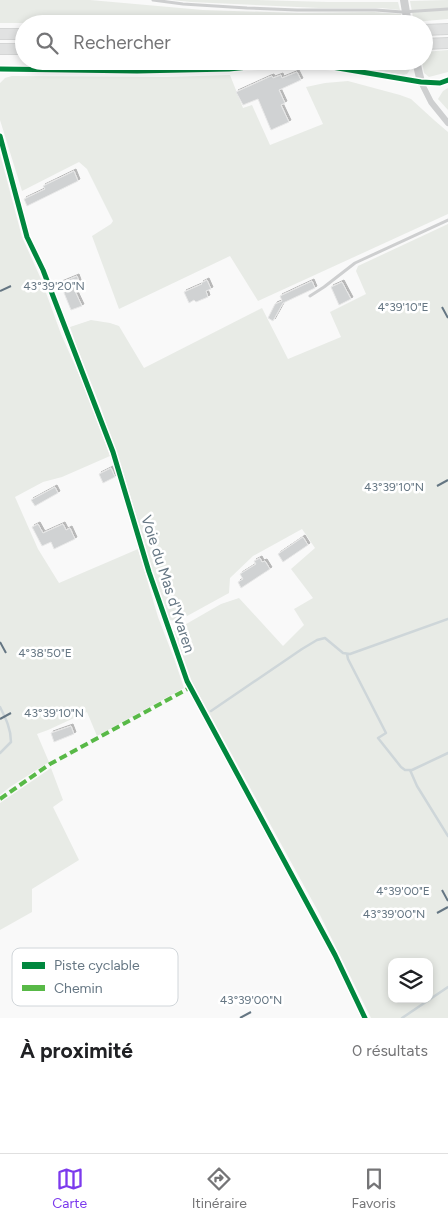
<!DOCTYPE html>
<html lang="fr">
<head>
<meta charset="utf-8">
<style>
  :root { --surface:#fff; --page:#f2f2f2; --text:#202124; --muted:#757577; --line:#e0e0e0; --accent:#7c3aed }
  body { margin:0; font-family:Figtree,sans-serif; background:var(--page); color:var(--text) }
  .controls { position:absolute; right:15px; bottom:15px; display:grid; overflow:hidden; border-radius:10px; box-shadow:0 2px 8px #0003 }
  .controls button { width:45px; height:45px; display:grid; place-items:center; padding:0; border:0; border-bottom:1px solid var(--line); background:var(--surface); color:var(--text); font:25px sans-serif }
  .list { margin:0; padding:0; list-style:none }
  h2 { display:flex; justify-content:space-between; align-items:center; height:65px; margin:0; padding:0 20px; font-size:21px }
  h2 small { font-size:16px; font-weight:400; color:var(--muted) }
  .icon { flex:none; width:28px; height:28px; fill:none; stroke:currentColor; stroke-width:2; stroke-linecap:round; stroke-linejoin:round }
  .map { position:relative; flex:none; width:448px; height:1018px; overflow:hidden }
  .search { position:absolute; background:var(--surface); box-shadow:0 2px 8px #0003; left:15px; right:15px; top:15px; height:55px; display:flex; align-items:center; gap:12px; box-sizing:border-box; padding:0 18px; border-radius:28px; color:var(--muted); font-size:19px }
  .sheet { height:135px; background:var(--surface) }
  nav { display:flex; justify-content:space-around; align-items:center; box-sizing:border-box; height:70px; border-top:1px solid var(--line); background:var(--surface); font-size:14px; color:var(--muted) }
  nav a { display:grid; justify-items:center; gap:2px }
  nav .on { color:var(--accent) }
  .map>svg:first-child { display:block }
  .green { fill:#e8ebe6; fill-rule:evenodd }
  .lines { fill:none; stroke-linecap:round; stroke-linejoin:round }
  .stream { stroke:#ced6d9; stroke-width:2.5 }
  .building { fill:#d0d2d3; stroke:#e8e8e8; filter:url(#shadow) }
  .trunk-casing { stroke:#d5d6d6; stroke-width:12 }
  .service { stroke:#cecfd0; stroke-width:3 }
  .minor { stroke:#cecfd0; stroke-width:6 }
  .tertiary { stroke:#cecfd0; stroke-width:8 }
  .trunk { stroke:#e1e2e2; stroke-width:10 }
  .tertiary-bridge { stroke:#cecfd0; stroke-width:8 }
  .quiet { stroke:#58b947; stroke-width:4; stroke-dasharray:8 4; stroke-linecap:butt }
  .cycleway-casing { stroke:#fff; stroke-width:8 }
  .cycleway { stroke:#00873e; stroke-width:5 }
  .ticks { fill:none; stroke:#657683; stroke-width:2 }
  .labels { text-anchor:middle; stroke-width:5; stroke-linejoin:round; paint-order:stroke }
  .street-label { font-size:15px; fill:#657683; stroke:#fff }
  .key { fill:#fff; stroke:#d1d6da; stroke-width:1 }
  .key-label { font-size:14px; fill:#657683 }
  .ticks-label { font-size:12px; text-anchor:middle; fill:#657683; stroke:#fff; stroke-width:5; stroke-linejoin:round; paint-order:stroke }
</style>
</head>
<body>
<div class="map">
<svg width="448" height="1018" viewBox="0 0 448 1018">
  <defs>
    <filter id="shadow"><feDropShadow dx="2" dy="-2" stdDeviation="0" flood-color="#0004"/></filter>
  </defs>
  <rect width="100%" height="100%" fill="#f9f9f9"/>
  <path class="green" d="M0 0H90L203 10 299 13 374 12 401 14V21L327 23 204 21 94 23H0Z
    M171 0H257L328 2H398L400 10 381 8H319L191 2Z
    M448 0V19L414 22 410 1Z
    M448 50V72L429 77 424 73 422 61H424V52Z
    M327 61H410L411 68 407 74 403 75Z
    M230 75 243 108 252 105 270 145 323 124 306 87 325 83 348 81 400 95 411 99 434 120 448 132V214L258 301 230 256 119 309 92 236 111 224 113 221 87 169 79 162 22 191 0 120V83L5 78 12 76 167 77Z
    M448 88V110L438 99 443 91Z
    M0 154 22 237 41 279 61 334 85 388 110 456 62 477 43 482 15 497 38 549 59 583 138 549 158 617 175 661 184 688 97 736 87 712 48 730 37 734 49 762 10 787 0 795Z
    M448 224V1018H371L319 913 192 682 174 631 221 604 239 598 283 646 304 625 294 609 313 598 291 569 315 548 302 529 253 556 230 578 229 593 178 621 169 620 159 593 124 475 101 408 77 347 70 327 91 320 110 323 119 326 144 368 262 308 288 359 341 337 330 312 366 294 356 271 358 266ZM392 962H429V999H392Z
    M51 768 63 800 53 807 79 860 32 889V912L0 930V803Z"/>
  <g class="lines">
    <path class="stream" d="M347 654 348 659 386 733 378 738 401 767 405 770H412L448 753
      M0 707C6 719 11 729 11 742L0 753
      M211 711 302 649 317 640 325 638 343 653 350 654 448 619
      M410 770 417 786 448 836
      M402 1018 448 987"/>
  </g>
  <path class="building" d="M297 72 301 80 279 90 285 103 281 105 289 122 271 130 258 99 243 105 236 92 269 77 272 76 273 78 281 75 282 78Z
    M74 171 78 181 27 206 24 199 45 189 43 186Z
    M77 276 81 287 74 289 82 306 71 310 60 283Z
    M207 280 211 289 206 291 208 297 196 302 194 300 189 303 184 292 202 284 201 283Z
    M312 281 315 288 283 303 273 321 268 318 275 304 282 301 280 296Z
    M342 282 351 299 339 305 331 287Z
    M111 468 115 477 103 483 99 474Z
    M55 487 58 493 35 506 31 500Z
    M38 524 43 533 63 524 66 530 70 528 75 539 54 549 51 542 42 546 32 527Z
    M303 537 308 545 283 562 278 554Z
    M260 558 262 562 265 561 270 569 241 588 238 582 243 579 240 574 256 564 254 561Z
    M71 726 74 734 54 742 51 733Z"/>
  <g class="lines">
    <defs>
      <path id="trunk" d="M424 30 448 29
        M0 34H24
        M424 44 448 43
        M0 49H24"/>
    </defs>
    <use href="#trunk" class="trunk-casing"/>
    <path class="service" d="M153 0 183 4 247 8 297 10H376L402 12 448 9
      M310 296 324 287 355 263 448 220"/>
    <path class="minor" d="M0 69 137 71 229 69 286 63 314 64 421 82 440 83 448 80
      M421 82 431 102 448 123
      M0 136 27 237 43 270 113 452 149 572 187 681 335 955 365 1018"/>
    <path class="tertiary" d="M416 61 421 82"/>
    <use href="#trunk" class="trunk"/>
    <path class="tertiary-bridge" d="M404 0 408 24"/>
    <path class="quiet" d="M0 799 50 764 191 687"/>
    <defs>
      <path id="cycleway" d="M0 69 137 71 229 69 286 63 314 64 421 82 440 83 448 80
        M0 136 27 237 43 270 113 452 149 572 187 681 335 955 365 1018"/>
    </defs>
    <use href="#cycleway" class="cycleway-casing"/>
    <use href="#cycleway" class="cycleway"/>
  </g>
  <path class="ticks" d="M0 291 11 286M442 307 448 318M437 486 448 480M0 642 6 653M0 719 11 713M442 890 448 901M437 913 448 907M240 1018 251 1012"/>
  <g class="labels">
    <g class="street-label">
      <text transform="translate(168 584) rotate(72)" y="5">Voie du Mas d'Yvaren</text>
    </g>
  </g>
  <rect x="12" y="948" width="166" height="58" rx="8" class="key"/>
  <rect x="22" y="962" width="23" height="7" fill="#00873e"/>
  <rect x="22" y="985" width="23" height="6" fill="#58b947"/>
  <g class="key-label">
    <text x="54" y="970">Piste cyclable</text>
    <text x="54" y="993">Chemin</text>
  </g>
  <g class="ticks-label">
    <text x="54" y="290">43°39'20"N</text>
    <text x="403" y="311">4°39'10"E</text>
    <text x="394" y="491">43°39'10"N</text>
    <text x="45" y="657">4°38'50"E</text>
    <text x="54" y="717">43°39'10"N</text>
    <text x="403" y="895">4°39'00"E</text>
    <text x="394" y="918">43°39'00"N</text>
    <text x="251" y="1004">43°39'00"N</text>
  </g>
</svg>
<div class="controls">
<button><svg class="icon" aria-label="layers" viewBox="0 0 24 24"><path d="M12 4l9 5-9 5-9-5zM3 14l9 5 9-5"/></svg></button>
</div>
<div class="search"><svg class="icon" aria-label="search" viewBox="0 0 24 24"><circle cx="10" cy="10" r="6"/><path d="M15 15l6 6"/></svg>Rechercher</div>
</div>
<section class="sheet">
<h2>À proximité<small>0 résultats</small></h2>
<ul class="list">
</ul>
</section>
<nav>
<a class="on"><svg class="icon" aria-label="map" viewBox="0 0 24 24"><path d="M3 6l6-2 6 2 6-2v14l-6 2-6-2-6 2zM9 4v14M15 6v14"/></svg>Carte</a>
<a><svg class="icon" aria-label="directions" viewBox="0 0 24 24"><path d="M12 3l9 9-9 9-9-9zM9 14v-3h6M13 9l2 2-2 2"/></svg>Itinéraire</a>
<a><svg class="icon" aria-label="saved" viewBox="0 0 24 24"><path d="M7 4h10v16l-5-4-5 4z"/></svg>Favoris</a>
</nav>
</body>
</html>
